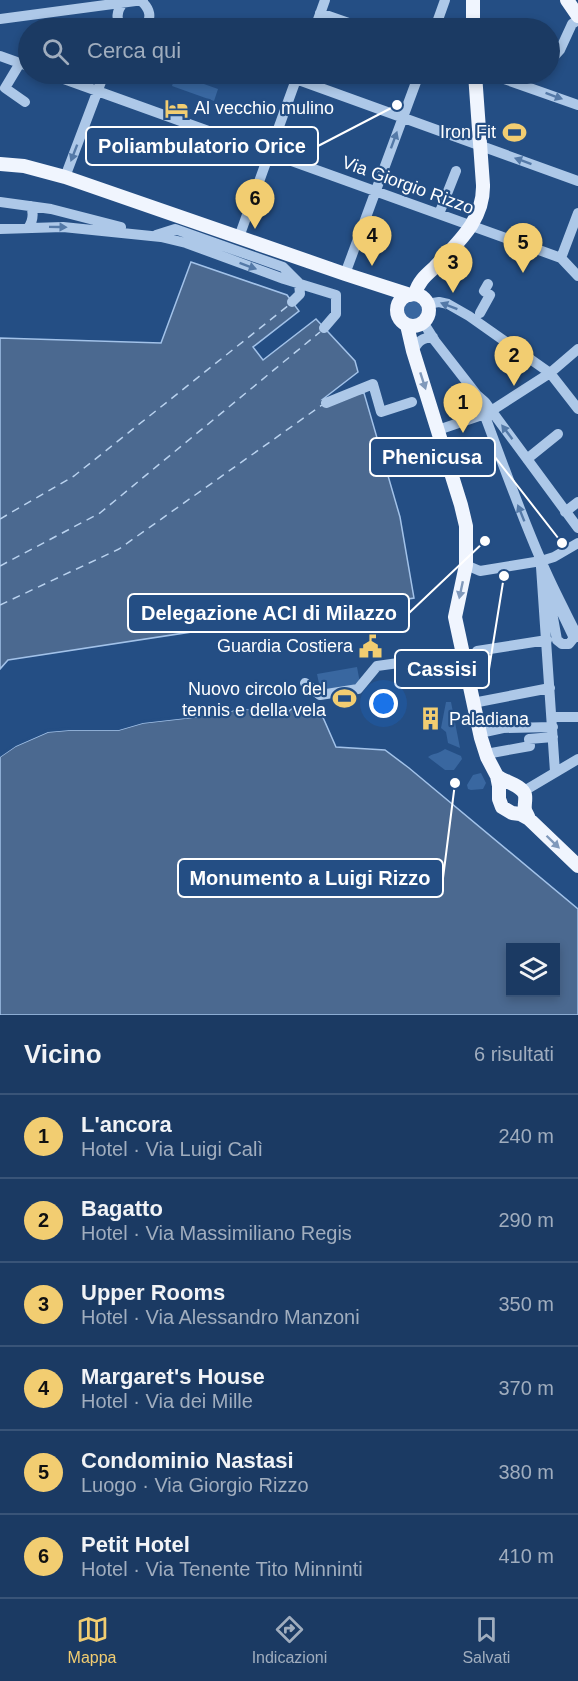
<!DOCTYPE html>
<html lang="it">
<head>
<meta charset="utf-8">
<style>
  :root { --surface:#1b3a63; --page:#244169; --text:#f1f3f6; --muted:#a0adbe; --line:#395478; --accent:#f2cd71 }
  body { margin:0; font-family:Arial,sans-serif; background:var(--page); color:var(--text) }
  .controls { position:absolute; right:18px; bottom:18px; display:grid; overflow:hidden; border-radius:0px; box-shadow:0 3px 9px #0003 }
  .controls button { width:54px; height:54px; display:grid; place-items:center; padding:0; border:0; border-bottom:2px solid var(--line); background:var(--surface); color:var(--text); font:30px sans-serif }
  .you { position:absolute; left:384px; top:704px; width:21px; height:21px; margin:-15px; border:4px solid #fff; border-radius:50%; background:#1a73e8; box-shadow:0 0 0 9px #1a73e833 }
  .badge { display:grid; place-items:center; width:39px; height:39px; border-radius:50%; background:var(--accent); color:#111; font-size:20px; font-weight:700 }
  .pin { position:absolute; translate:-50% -50px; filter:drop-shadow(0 2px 3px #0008) }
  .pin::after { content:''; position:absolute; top:32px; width:21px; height:18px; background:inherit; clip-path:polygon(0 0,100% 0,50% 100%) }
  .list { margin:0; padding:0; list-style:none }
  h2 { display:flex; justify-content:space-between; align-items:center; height:78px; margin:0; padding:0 24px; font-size:26px }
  h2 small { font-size:20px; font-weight:400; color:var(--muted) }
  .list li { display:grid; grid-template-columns:39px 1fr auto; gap:18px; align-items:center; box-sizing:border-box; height:84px; padding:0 24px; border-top:2px solid var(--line) }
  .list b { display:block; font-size:22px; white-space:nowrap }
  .list p { margin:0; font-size:20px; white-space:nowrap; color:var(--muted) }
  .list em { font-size:20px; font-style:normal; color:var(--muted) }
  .icon { flex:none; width:33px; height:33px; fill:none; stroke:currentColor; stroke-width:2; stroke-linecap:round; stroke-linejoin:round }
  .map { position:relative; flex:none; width:578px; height:1015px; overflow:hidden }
  .search { position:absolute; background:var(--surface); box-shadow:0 3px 9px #0003; left:18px; right:18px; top:18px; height:66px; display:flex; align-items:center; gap:15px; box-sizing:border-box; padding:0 21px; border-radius:33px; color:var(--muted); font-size:22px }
  .sheet { height:582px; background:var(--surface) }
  nav { display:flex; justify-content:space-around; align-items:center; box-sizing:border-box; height:84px; border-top:2px solid var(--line); background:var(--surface); font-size:16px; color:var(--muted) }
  nav a { display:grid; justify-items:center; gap:3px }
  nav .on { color:var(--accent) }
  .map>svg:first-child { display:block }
  .green { fill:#3967a0 }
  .water { fill:#4b6990; stroke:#a2c2e9; stroke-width:1.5; fill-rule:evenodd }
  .pier { fill:#244e84 }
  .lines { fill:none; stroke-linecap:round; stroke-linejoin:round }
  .ferry { stroke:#b9d2ef; stroke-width:1.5; stroke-dasharray:8 6; stroke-linecap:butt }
  .minor { stroke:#adc8e8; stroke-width:10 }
  .major { stroke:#f0f5fe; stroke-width:14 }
  .oneway { fill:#5479a7 }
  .oneway2 { fill:#8099bb }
  .labels { text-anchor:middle; stroke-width:4.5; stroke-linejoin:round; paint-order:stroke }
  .poi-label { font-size:18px; fill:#fff; stroke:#244e84; text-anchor:end }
  .street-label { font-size:18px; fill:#fff; stroke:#244e84 }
  .leader { fill:none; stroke:#fff; stroke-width:2 }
  .callout-dot { fill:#fff; stroke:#244e84; stroke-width:2 }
  .callout { fill:#244e84; stroke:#fff; stroke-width:2 }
  .callout-label { font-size:20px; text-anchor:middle; font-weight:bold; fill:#fff }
</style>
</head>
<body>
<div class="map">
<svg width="578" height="1015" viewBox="0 0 578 1015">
  <rect width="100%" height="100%" fill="#244e84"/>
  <path class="green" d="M176 74 218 89 214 101 172 86Z
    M404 310a9 9 0 1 1 18 0a9 9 0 1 1-18 0Z
    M357 667 360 683 356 687 321 693 317 674Z
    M446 702H451L460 748 448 743 446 732 441 728Z
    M445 749 461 756 462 759 454 770H445L428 757C433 753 439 754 445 749Z
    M481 773 486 783 483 789 471 790 468 789 467 785 473 775Z"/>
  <path class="water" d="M191 262 287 295 299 311 253 347 263 360 316 319 355 361 358 372 323 399 364 393 400 517 414 598 8 660 0 669V338L161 343Z
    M294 707 321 713 336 747 385 750 409 768 578 909V1015H0V757L16 746 48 732 71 730H119L143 723 222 714 238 709 289 711ZM510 948H556V993H510Z"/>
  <path class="pier" d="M238 706 265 710 238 709 222 714 143 723 119 730H71L48 732 16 746 0 757V753L14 744 47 729 71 727H118L143 720 222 711Z"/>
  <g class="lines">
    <path class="ferry" d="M0 519 74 476 289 305
      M0 566 100 513 320 332
      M0 605 119 549 322 405"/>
    <path class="minor" d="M140 0C150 8 153 18 144 28
      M320 13 363 28
      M0 19 143 0
      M149 21 164 28
      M123 28C115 20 116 11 124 2
      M315 28 325 0
      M435 28 445 0
      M0 56 28 66
      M550 61 560 50 572 24 578 20
      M20 63 5 88 25 102
      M50 74 561 258 578 276
      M282 74 578 181
      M490 74 578 105
      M508 80 526 74
      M65 177 104 74
      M0 202 51 209 121 227
      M439 214 456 171
      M28 228C33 221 34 214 31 206
      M0 229 63 227 161 237 186 243 284 279 336 295V314L324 328
      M156 235 175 229 283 267 299 283 300 294 292 302
      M239 237 298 74
      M561 258 578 213
      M345 274 419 74
      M427 304 439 302 448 304 469 316 550 373 578 409
      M480 313 490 295 484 291 488 284
      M423 322 435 341 477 395 485 402 578 528
      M413 351C418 341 422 338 433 337
      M477 395C498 450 517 505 540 558 551 585 565 611 578 637
      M326 403 373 384 381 412 412 402
      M491 411 550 373 578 349
      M438 430 485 414
      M527 459 558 434
      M565 512 578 502
      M466 565 480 571 541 561 554 557 578 543
      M541 567 555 772
      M550 588 573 636V639L569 644H562L557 640 548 590Z
      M477 651 547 640
      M305 683 320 695 358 689 377 666 463 654
      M473 703 550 688
      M552 717H578
      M480 733 503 728 553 727
      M486 754 530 746 529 739 553 737
      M524 791 578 759"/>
    <path class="major" d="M473 0V28
      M567 0 578 16
      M0 164 24 166 65 177 345 274 410 295
      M415 294C418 282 425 276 434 268 457 243 484 221 483 185L475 74
      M397 310a16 16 0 1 1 32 0a16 16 0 1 1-32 0Z
      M407 325 413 351 461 505 466 526V565L455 617 481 738 487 757 497 776 499 786V799L502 807 512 813 520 814 529 819 578 866
      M497 776C505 782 522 785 525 795 526 800 524 805 525 810 526 813 528 816 529 819"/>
  </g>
  <defs><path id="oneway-solid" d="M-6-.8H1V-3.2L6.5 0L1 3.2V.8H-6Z" transform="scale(1.5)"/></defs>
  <g class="oneway">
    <use href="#oneway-solid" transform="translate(554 96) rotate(20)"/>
    <use href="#oneway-solid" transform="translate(394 140) rotate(-70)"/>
    <use href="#oneway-solid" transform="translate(74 153) rotate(111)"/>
    <use href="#oneway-solid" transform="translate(523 161) rotate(-160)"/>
    <use href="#oneway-solid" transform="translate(58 227) rotate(1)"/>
    <use href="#oneway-solid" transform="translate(248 266) rotate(20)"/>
    <use href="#oneway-solid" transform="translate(449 306) rotate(-159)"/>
    <use href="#oneway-solid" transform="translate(507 432) rotate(-127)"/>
    <use href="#oneway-solid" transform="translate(521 513) rotate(-112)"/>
  </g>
  <g class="oneway2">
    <use href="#oneway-solid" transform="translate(423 381) rotate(72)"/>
    <use href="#oneway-solid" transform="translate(461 590) rotate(102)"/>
    <use href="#oneway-solid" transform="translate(553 842) rotate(44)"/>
  </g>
  <defs>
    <symbol id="hotel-bare" viewBox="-9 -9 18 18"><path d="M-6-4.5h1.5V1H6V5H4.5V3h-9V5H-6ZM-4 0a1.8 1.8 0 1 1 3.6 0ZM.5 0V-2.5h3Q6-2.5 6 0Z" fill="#f2cd71" stroke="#244e84" stroke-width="2.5" paint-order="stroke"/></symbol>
    <symbol id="stadium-bare" viewBox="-9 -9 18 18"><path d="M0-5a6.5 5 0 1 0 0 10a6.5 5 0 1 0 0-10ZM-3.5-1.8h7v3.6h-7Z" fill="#f2cd71" stroke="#244e84" stroke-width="2.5" paint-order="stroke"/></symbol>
    <symbol id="civic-bare" viewBox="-9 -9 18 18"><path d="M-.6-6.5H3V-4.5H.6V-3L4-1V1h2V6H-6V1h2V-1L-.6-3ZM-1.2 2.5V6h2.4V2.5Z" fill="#f2cd71" stroke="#244e84" stroke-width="2.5" paint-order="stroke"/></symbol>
    <symbol id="building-bare" viewBox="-9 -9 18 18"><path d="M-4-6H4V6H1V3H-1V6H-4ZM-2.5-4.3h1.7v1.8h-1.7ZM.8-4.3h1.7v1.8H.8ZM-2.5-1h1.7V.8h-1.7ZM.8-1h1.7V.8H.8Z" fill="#f2cd71" stroke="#244e84" stroke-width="2.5" paint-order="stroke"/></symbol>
  </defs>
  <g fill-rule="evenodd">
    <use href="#hotel-bare" x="160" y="92" width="33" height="33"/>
    <use href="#stadium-bare" x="498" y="116" width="33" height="33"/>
    <use href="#civic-bare" x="354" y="630" width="33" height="33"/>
    <use href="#stadium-bare" x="328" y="682" width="33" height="33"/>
    <use href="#building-bare" x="414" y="702" width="33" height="33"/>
  </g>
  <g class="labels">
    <g class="poi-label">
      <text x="194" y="114" text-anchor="start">Al vecchio mulino</text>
      <text x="496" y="138">Iron Fit</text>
      <text x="353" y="652">Guardia Costiera</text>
      <text x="326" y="695">Nuovo circolo del<tspan x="326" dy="21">tennis e della vela</tspan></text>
      <text x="449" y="725" text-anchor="start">Paladiana</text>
    </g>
    <g class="street-label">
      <text transform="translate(408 185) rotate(20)" y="6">Via Giorgio Rizzo</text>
    </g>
  </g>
  <path class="leader" d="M397 105L318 146M562 543L495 457M485 541L409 613M504 576L489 669M455 783L443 878"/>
  <g class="callout-dot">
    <circle cx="397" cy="105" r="6"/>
    <circle cx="562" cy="543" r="6"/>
    <circle cx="485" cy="541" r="6"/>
    <circle cx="504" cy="576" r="6"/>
    <circle cx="455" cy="783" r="6"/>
  </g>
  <g class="callout">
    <rect x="86" y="127" width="232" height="38" rx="6"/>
    <rect x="370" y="438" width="125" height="38" rx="6"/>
    <rect x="128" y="594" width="281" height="38" rx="6"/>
    <rect x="395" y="650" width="94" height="38" rx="6"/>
    <rect x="178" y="859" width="265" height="38" rx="6"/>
  </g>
  <g class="callout-label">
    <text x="202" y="153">Poliambulatorio Orice</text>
    <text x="432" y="464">Phenicusa</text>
    <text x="269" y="620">Delegazione ACI di Milazzo</text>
    <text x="442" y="676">Cassisi</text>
    <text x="310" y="885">Monumento a Luigi Rizzo</text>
  </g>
</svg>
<div class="controls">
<button><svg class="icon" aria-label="layers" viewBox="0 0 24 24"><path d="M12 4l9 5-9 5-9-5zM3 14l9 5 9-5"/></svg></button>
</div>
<div class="you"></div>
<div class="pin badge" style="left:463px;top:433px">1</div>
<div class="pin badge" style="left:514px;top:386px">2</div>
<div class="pin badge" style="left:453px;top:293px">3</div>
<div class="pin badge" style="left:372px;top:266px">4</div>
<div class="pin badge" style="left:523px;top:273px">5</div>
<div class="pin badge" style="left:255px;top:229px">6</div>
<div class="search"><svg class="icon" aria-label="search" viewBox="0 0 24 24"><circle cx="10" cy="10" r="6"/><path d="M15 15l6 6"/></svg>Cerca qui</div>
</div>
<section class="sheet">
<h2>Vicino<small>6 risultati</small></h2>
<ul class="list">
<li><span class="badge">1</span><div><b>L'ancora</b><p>Hotel · Via Luigi Calì</p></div><em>240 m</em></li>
<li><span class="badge">2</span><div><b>Bagatto</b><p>Hotel · Via Massimiliano Regis</p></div><em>290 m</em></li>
<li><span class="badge">3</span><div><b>Upper Rooms</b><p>Hotel · Via Alessandro Manzoni</p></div><em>350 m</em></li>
<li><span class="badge">4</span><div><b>Margaret's House</b><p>Hotel · Via dei Mille</p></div><em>370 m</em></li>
<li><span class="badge">5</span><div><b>Condominio Nastasi</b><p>Luogo · Via Giorgio Rizzo</p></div><em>380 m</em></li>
<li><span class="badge">6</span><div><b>Petit Hotel</b><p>Hotel · Via Tenente Tito Minninti</p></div><em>410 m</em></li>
</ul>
</section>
<nav>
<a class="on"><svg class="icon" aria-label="map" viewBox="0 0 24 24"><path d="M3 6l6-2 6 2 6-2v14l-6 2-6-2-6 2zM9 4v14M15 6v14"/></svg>Mappa</a>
<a><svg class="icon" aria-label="directions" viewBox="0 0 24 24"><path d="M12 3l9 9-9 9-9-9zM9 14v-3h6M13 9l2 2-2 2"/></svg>Indicazioni</a>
<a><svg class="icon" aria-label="saved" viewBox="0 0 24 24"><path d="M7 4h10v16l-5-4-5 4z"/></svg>Salvati</a>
</nav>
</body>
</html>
